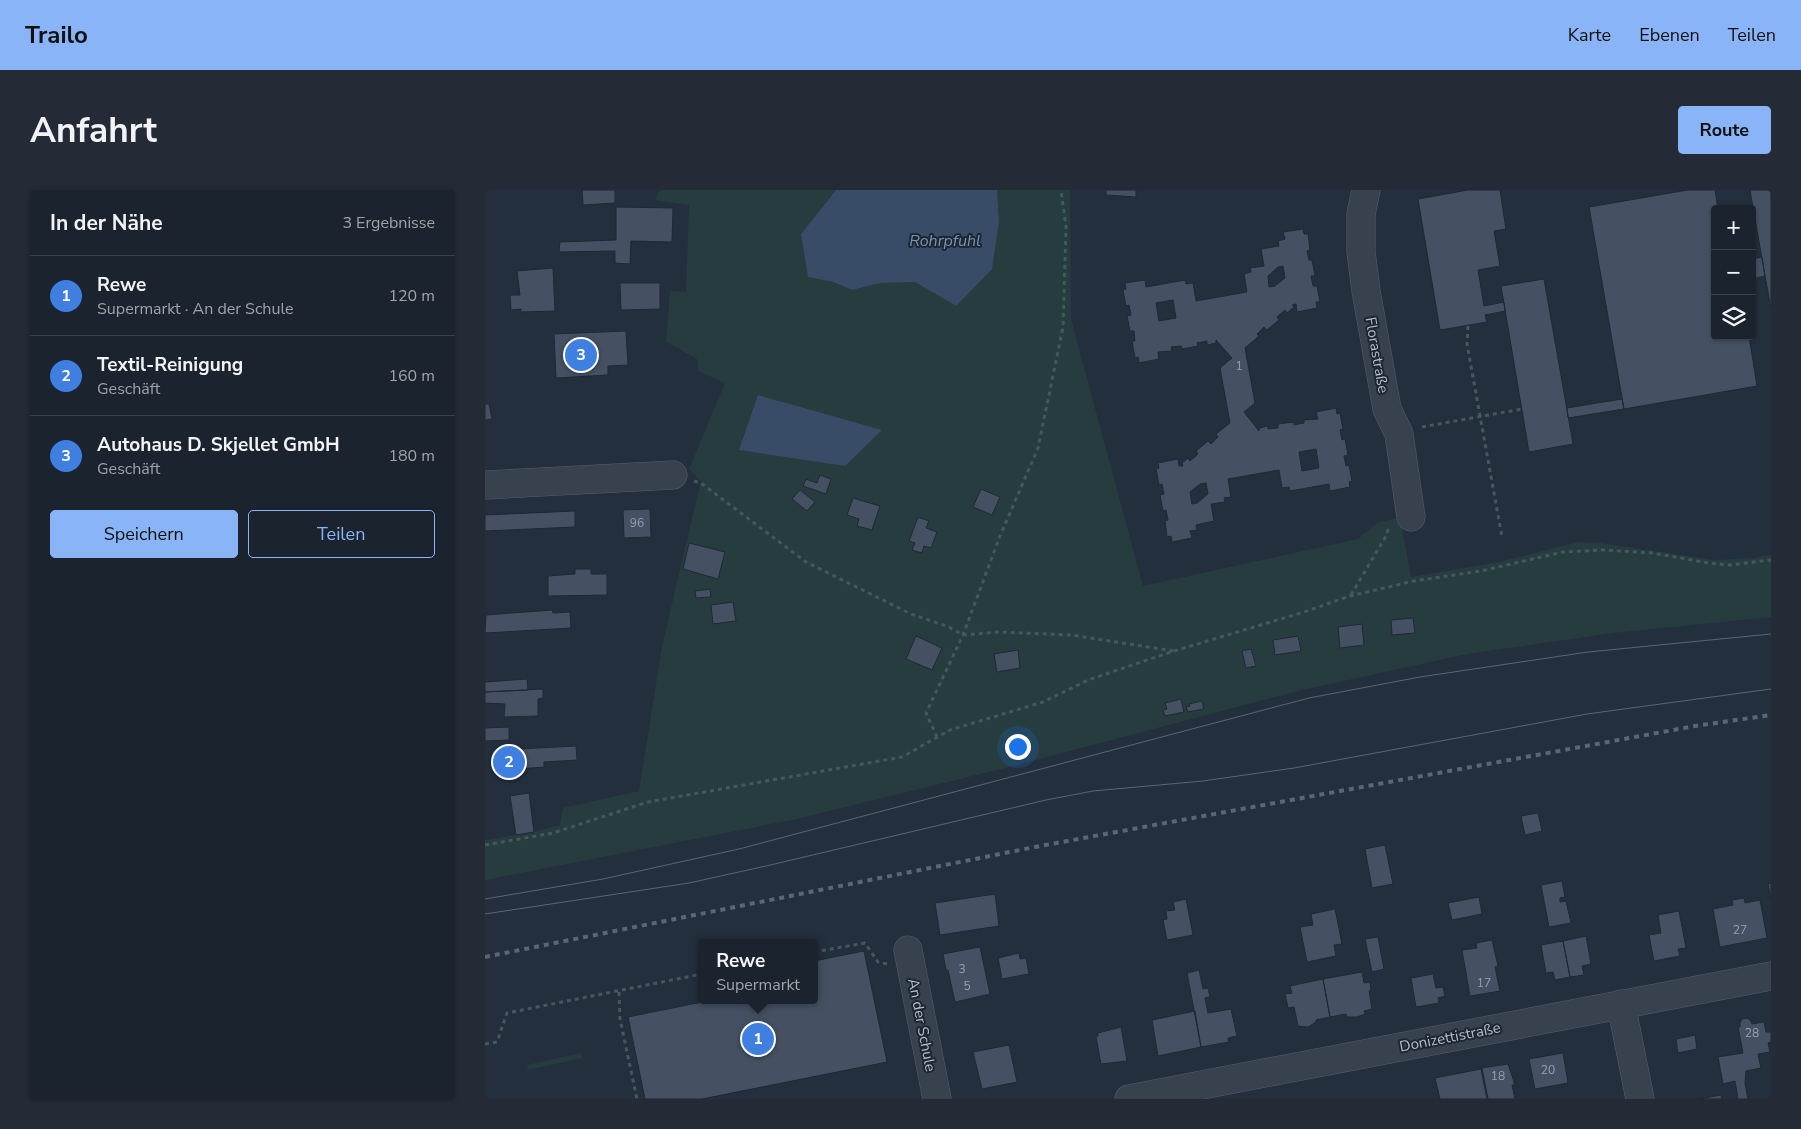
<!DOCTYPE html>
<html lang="de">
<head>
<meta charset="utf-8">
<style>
  :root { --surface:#1b232e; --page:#242b36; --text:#f1f3f6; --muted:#a0a4aa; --line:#39404a; --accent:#8ab4f8 }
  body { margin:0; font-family:"Nunito Sans",sans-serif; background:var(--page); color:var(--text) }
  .controls { position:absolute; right:15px; top:15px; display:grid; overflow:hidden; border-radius:5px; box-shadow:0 1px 4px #0004 }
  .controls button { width:45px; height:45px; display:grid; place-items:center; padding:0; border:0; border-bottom:1px solid var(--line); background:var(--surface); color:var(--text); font:25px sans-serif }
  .you { position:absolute; left:532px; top:556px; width:18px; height:18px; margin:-12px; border:4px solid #fff; border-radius:50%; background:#1a73e8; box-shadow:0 0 0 8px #1a73e833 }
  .badge { display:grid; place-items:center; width:32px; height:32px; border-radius:50%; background:var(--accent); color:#fff; font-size:16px; font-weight:700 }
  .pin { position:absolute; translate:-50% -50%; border:2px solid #fff; box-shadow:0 1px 5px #0006 }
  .popup { position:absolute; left:213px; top:749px; width:120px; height:65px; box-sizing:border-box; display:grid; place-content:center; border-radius:5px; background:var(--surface); filter:drop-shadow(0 1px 4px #0005); font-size:16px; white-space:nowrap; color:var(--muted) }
  .popup b { font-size:19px; color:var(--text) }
  .popup::after { content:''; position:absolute; left:50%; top:100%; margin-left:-10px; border:10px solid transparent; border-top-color:var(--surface) }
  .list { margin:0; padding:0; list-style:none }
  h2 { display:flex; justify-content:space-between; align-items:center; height:65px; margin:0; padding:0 20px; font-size:21px }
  h2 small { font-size:16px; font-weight:400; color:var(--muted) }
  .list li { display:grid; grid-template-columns:32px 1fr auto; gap:15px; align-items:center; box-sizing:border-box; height:80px; padding:0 20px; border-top:1px solid var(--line) }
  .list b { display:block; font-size:19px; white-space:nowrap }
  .list p { margin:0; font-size:16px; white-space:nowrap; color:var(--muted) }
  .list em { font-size:16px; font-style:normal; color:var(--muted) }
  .actions { display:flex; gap:10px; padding:15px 20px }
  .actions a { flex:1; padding:11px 0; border:1px solid var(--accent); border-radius:5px; text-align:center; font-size:18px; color:var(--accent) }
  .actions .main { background:var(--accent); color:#111 }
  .icon { flex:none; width:28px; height:28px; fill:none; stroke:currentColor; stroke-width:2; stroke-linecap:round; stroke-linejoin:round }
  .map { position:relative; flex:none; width:1286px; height:909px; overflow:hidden; border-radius:5px }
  header { display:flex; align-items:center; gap:30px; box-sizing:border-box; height:70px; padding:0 25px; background:var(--accent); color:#111 }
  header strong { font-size:24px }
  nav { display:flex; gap:28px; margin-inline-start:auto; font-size:18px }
  .intro { display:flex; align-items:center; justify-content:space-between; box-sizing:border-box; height:120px; padding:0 30px }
  h1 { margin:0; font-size:35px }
  .button { padding:12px 22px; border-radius:5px; background:var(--accent); color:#111; font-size:18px; font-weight:700 }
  main { display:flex; gap:30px; padding:0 30px }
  aside { flex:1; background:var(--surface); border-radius:5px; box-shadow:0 1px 4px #0004 }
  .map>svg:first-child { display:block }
  .green { fill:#263c3f }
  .water { fill:#394c67 }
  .building { fill:#455162; stroke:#1f2835; fill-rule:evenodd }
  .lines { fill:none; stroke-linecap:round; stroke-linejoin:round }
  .minor-casing { stroke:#565f6c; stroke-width:29 }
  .path { stroke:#44595c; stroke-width:3; stroke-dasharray:4 4; stroke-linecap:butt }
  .minor { stroke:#38414e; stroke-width:28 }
  .tram { stroke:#5a6575; stroke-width:1 }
  .rail { stroke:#5a6575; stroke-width:4; stroke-dasharray:5 5; stroke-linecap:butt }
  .labels { text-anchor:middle; stroke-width:4; stroke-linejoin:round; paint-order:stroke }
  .number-label { font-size:12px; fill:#98a1af }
  .street-label { font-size:15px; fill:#b4bcc9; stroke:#1d2633 }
  .water-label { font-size:16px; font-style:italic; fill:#7c92b1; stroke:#1d2633 }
</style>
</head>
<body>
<header>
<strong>Trailo</strong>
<nav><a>Karte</a><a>Ebenen</a><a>Teilen</a></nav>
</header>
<div class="intro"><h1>Anfahrt</h1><a class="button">Route</a></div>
<main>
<aside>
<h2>In der Nähe<small>3 Ergebnisse</small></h2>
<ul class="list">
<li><span class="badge" style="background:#3f7fe0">1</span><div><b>Rewe</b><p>Supermarkt · An der Schule</p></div><em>120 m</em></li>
<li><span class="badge" style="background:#3f7fe0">2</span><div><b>Textil-Reinigung</b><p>Geschäft</p></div><em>160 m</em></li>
<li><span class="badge" style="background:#3f7fe0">3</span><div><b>Autohaus D. Skjellet GmbH</b><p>Geschäft</p></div><em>180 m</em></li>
</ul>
<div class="actions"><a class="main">Speichern</a><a>Teilen</a></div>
</aside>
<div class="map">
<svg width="1286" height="909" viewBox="0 0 1286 909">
  <rect width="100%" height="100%" fill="#242f3e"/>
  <path class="green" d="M175 0H351L316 44 323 87 348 92 367 100 396 93 430 92 471 116 514 31 512 0H585L586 129 658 396 873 349 893 332 915 328 926 387 1014 372 1093 352 1115 353 1230 370 1268 368 1286 365V427L1128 443 982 464 813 501 524 577 312 629 0 690V650L49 642 75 635 78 618 154 601 177 456 216 291 204 279 240 193 213 181 212 169 181 152 185 101 201 102 204 15 170 10Z
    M96 863 97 868 43 880 42 875Z"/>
  <path class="water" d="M351 0H512L514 31 507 79 471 116 430 92 396 93 367 100 348 92 323 87 316 44Z
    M273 205 397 240 360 276 254 260Z"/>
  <path class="building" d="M97 0H130V13L98 15Z
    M621 0H651V7L621 5Z
    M983 0H1015L1021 39 1009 41 1015 76 993 80 999 116 1019 112 1020 121 1000 125 1002 132 955 140 933 9Z
    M1203 0H1230L1233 19H1230V146H1264L1272 196 1139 219 1104 17Z
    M1265 0H1286V119L1280 86Z
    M131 17 188 18 187 52 146 51 145 74 130 73V61L74 62 75 52 131 50Z
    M818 39 819 44H823L825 60 822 61 824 70H827L830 86H826L828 96H832L835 112H831L832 118 812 122 811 114 807 115 809 117 802 123 800 120 792 127 794 130 782 140 779 137 772 144 774 146 760 158 770 213 759 222 774 241V238L783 236V239L793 238V234L809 232V235L819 233V230L833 229 831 222 851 218 852 224 855 223 858 239 855 240 857 250 860 249 863 265 859 266 861 276 864 275 867 291 864 292 865 297 845 301 844 294 805 301 804 297 797 298 794 280 743 289 746 307 739 308 740 312 726 314 729 331 711 335 712 340 705 341 707 348 687 352 686 346 682 347 680 331 683 330 681 320 678 321 675 305 679 304 677 294 674 295 671 279 674 278 673 273 693 269 694 276H698L697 273 703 268 705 271 713 264 711 261 723 251 726 254 733 247 731 244 745 233 735 178 747 168 731 150V153L722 155V151L712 153 713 156 697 159 696 156 686 157 687 161 673 162 674 169 654 173 653 167 650 168 647 151H650L649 141H645L642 126 646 125 644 115 641 116 638 100 641 99 640 93 660 90 661 97 700 90 701 94 708 93 711 111 762 102 759 84 766 82 765 78 779 76 776 59 794 56 793 51 800 49 798 42ZM798 76 800 88 790 96 784 97 783 86 793 77ZM688 110 691 128 674 131 671 113ZM831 259 834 278 817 281 814 262ZM721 293 723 304 712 313 707 314 705 302 715 294Z
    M1277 67 1280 86 1267 89V69Z
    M68 78 70 121 36 122V119L26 120 25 105H35L32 81Z
    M1059 89 1088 254 1044 262 1016 96Z
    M135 93H175V119L136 120Z
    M141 141 143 175 123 176V185L71 188 69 144Z
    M1137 209 1139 219 1083 228 1082 218Z
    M0 214H4L7 229 0 230Z
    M335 285 346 289 341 304 318 296 321 289 332 293Z
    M496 299 515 307 507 325 488 317Z
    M315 300 330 312 322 321 307 309Z
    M368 308 395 316 387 340 372 336 374 329 362 325Z
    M165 319 166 347 139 348 138 320Z
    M90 321V337L0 341V325Z
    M433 327 444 331 441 338 452 342 446 358 439 356 437 363 427 360 430 353 424 351Z
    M204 353 240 362 233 389 198 379Z
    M90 379H106V384H122V405L63 406V386L90 384Z
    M225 399 226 407 211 408 210 401Z
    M248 412 251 431 228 434 226 415Z
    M67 420 68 423 85 422 86 438 0 443 1 425Z
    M928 428 930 443 907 445 906 430Z
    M877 434 879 455 855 458 853 437Z
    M431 446 457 458 447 480 421 469Z
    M813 446 816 461 790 465 788 450Z
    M766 459 771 476 761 478 757 461Z
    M533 460 535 478 512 482 509 464Z
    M42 489 43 500 0 502V492Z
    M58 499V508L53 509V526L19 527 20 514 0 513V502Z
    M696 509 699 522 680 526 678 520 682 519 680 513Z
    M717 511 719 519 703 522 701 517 705 516 704 514Z
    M24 537V550L0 551V538Z
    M91 556 92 570 59 572V577L20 580 14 577 13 560Z
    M44 603 49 642 31 645 25 606Z
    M1053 623 1057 641 1040 645 1036 626Z
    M900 655 908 694 887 698 880 659Z
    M1077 691 1080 707 1075 708V712L1081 711 1086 733 1064 737 1056 695Z
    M1286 693V710L1283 694Z
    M510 704 514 736 455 745 450 713Z
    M994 707 997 724 967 730 963 713Z
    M1259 708 1260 713 1275 710 1282 748 1235 757 1228 719 1248 715 1247 710Z
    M701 709 708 745 682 750 678 730 682 729 681 721 690 720 688 712Z
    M850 719 857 754 849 755 851 766 822 772 815 737 828 735 826 724Z
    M1194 721 1201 758 1193 759 1195 766 1169 771 1164 745 1176 743 1173 725Z
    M1101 746 1106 774 1097 776 1099 785 1085 787 1078 751Z
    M893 747 899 779 887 782 880 749Z
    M1007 750 1013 776 1010 777 1015 801 985 806 977 760 992 758 991 753Z
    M1078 751 1085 787 1070 790 1068 782 1061 783 1056 755Z
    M495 757 505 804 470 812 463 780H461L458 764Z
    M379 761 402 872 217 909H160L143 827 227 810H329V771Z
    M534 763 535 769 541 768 544 784 517 789 513 768Z
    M714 780 718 799 723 798 725 807 720 808 723 823 746 819 752 846 743 848 744 852 716 857 702 783Z
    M877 782 879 793 885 792 886 800 884 801 887 819 879 821 880 824 872 827H862L861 824 845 827 838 789Z
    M948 784 951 798 958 797 960 806 953 808 954 813 931 817 926 788Z
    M838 789 845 827 831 830V832L823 837 813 836 809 817 803 818 800 804 807 803 805 796Z
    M710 821 716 857 673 866 667 830Z
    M1262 828 1266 831 1267 834 1279 832 1281 842H1286V852L1283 853 1285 862 1273 864 1276 878 1261 881 1260 893 1263 909H1253L1250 891 1238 894 1233 867 1258 863 1253 837H1255V833L1257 829Z
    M636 837 642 871 616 874 611 847 613 846V843Z
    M1210 845 1212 859 1193 863 1191 849Z
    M524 855 532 892 497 899 488 862Z
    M1078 863 1083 893 1050 899 1044 869Z
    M1023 874 1030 895H1027L1030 909H1003L997 878Z
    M996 879 1002 909H955L950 888Z
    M1236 905 1237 909H1214Z"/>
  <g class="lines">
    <defs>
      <path id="minor" d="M881 0 876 24V62L881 101 902 219 914 244 926 327
        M0 295 188 285
        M423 760 452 909
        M1136 814 1155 909
        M644 909 1286 786"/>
    </defs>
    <use href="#minor" class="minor-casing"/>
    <path class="path" d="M983 136 982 154 1017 347
      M937 237 1037 219
      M209 291 216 293 321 372 426 424 464 437 478 445 513 442 586 445 689 461
      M866 405 901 346 904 337
      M452 547 441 523 478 445 515 346 553 258 578 137 581 37 576 0
      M0 655 68 643 163 612 417 567 465 540 558 512 603 490 689 461 819 422 865 406 929 391 996 381 1078 362 1118 360 1168 363 1224 373 1244 375 1286 370
      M329 762 380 753 393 772 402 774
      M134 802 135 829 152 909
      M0 854 12 852 22 823 217 784"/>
    <use href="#minor" class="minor"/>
    <path class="tram" d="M0 709 118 689 254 659 824 508 935 487 1103 462 1286 444
      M0 724 204 693 281 676 561 610 608 601 718 591 809 578 1102 524 1286 499"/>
    <path class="rail" d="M0 767 555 656 1210 536 1286 525"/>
  </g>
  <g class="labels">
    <g class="number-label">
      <text x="754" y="180">1</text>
      <text x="152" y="337">96</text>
      <text x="1255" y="744">27</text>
      <text x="477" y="783">3</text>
      <text x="999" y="797">17</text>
      <text x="482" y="800">5</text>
      <text x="1267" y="847">28</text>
      <text x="1063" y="884">20</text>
      <text x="1013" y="890">18</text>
    </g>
    <g class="street-label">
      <text transform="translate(892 165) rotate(80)" y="5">Florastraße</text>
      <text transform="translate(437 835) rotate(79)" y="5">An der Schule</text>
      <text transform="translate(965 847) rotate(-11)" y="5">Donizettistraße</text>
    </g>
    <g class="water-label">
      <text x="460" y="56">Rohrpfuhl</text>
    </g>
  </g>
</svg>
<div class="controls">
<button>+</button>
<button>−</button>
<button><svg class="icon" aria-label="layers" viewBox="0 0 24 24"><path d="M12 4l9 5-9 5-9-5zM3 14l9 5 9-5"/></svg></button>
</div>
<div class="you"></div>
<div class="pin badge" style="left:273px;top:849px;background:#3f7fe0">1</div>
<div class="popup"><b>Rewe</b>Supermarkt</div>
<div class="pin badge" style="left:24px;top:572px;background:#3f7fe0">2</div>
<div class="pin badge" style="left:96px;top:165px;background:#3f7fe0">3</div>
</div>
</main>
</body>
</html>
